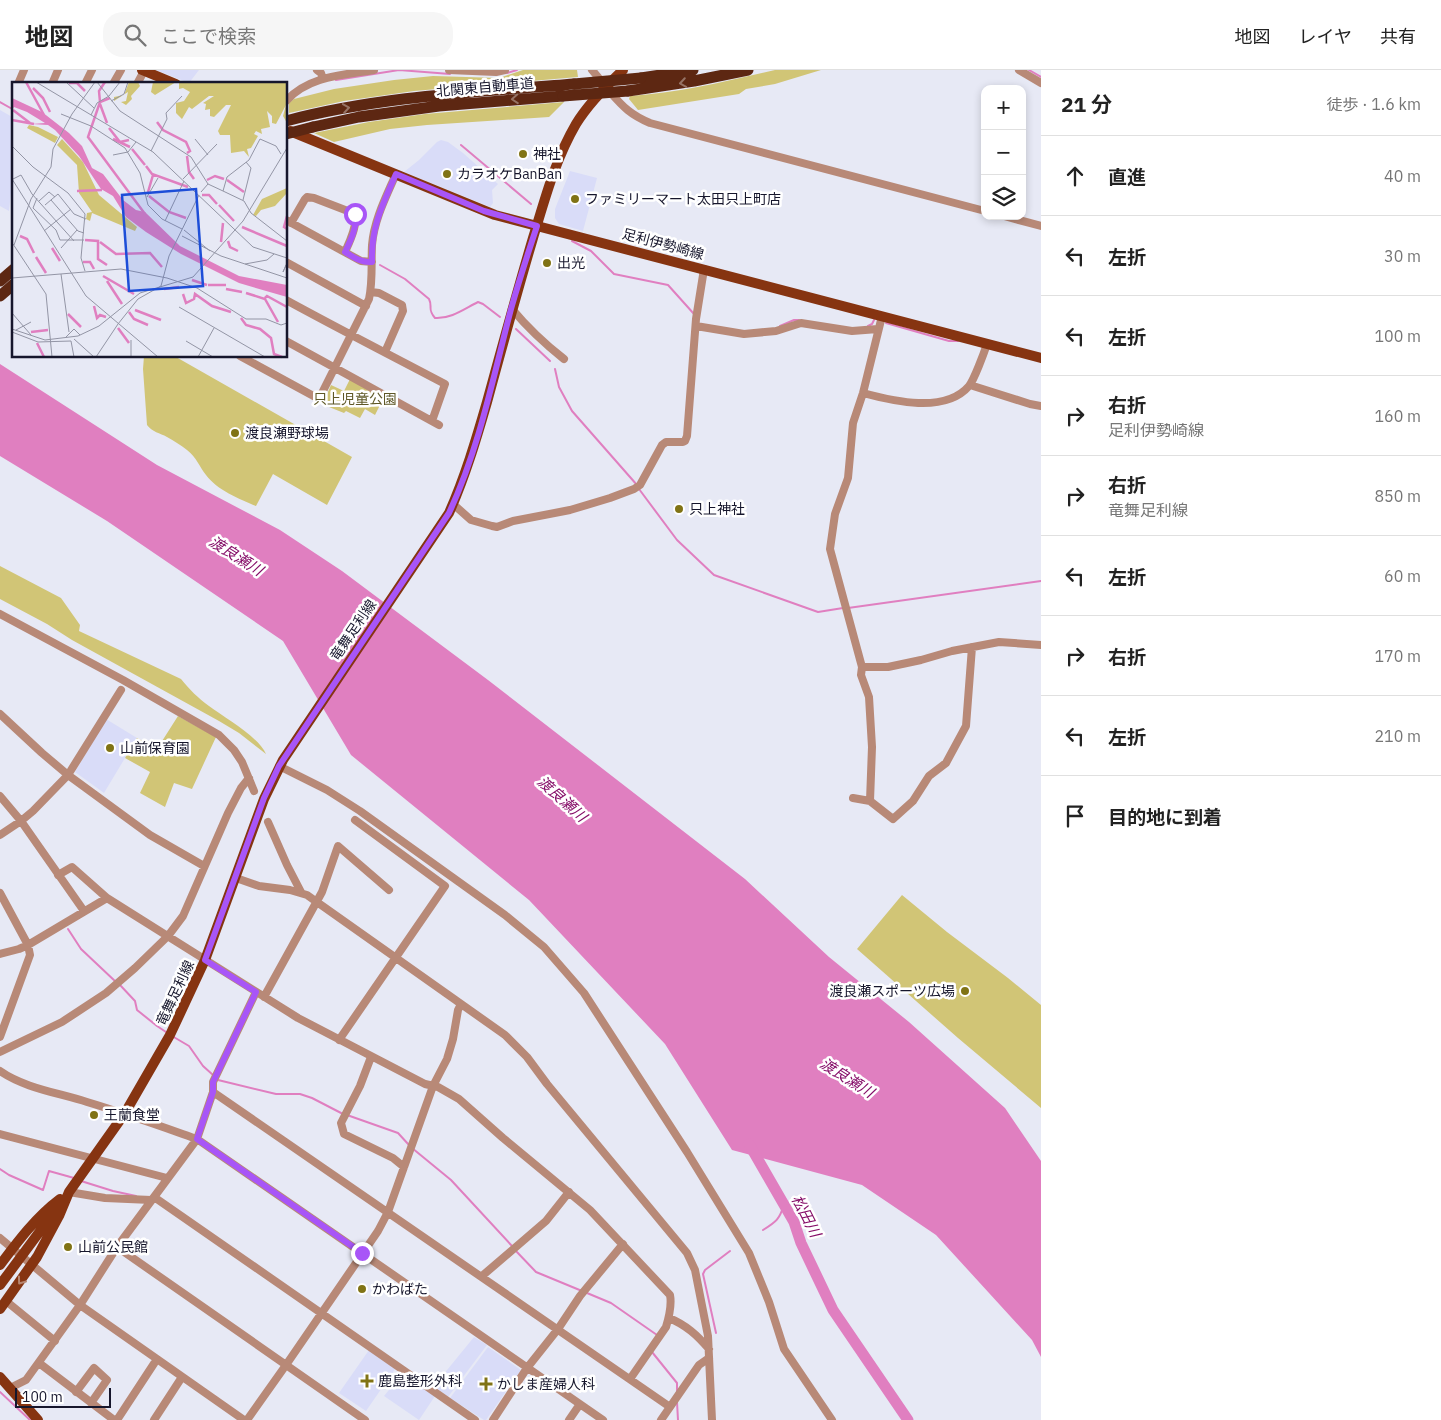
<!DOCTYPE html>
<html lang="ja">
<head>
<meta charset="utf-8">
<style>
  :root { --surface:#fff; --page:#f6f6f6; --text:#222; --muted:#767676; --line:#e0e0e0 }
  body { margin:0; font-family:"IBM Plex Sans","Noto Sans JP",sans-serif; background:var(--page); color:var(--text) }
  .controls { position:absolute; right:15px; top:15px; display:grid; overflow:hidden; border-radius:10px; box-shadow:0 2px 8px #0003 }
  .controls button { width:45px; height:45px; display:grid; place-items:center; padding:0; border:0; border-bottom:1px solid var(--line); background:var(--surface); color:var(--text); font:25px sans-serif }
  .scale { position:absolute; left:15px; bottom:12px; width:96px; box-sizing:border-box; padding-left:5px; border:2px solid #16162c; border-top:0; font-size:14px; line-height:18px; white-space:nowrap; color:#16162c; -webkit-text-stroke:4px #fff; paint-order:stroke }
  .stop { position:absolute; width:15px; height:15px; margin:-11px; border:4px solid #a855f7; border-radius:50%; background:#fff }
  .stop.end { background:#a855f7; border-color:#fff; box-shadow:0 1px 5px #0008 }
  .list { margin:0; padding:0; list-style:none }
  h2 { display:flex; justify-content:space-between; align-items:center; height:65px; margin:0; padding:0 20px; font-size:21px }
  h2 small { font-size:16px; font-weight:400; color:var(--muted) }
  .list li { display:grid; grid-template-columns:32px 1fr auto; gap:15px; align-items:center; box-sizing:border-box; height:80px; padding:0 20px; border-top:1px solid var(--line) }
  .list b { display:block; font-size:19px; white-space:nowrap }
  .list p { margin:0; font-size:16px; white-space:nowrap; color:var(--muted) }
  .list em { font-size:16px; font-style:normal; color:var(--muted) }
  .icon { flex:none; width:28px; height:28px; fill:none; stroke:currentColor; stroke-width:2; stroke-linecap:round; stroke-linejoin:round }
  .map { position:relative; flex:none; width:1041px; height:1350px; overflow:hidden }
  header { display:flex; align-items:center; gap:30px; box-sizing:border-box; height:70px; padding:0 25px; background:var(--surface); border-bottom:1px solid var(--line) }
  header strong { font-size:24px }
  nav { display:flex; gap:28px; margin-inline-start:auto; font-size:18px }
  .search { width:350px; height:45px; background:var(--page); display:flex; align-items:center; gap:12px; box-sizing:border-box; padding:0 18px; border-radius:20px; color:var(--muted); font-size:19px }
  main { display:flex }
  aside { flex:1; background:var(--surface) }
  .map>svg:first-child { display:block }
  .built { fill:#d9dcf8 }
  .green { fill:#d1c576 }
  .water { fill:#e07fc0 }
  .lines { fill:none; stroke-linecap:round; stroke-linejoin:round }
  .stream { stroke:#e07fc0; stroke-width:2 }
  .river { stroke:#e07fc0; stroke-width:11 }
  .minor { stroke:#b88977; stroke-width:8 }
  .major { stroke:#863411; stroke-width:10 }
  .highway { stroke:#5d2712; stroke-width:11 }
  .highway-bridge { stroke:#5d2712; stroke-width:11 }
  .oneway { stroke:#967365 }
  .oneway2 { stroke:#b68570 }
  .route { stroke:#a855f7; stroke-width:6 }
  .poi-dot { fill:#807315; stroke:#fff; stroke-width:2 }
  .labels { text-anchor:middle; stroke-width:5; stroke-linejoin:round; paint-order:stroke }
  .street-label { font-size:14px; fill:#16162c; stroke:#fff }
  .poi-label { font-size:14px; fill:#16162c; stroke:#fff; text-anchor:start }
  .park-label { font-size:14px; fill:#5f5827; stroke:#fff }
  .water-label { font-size:15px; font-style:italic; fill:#850d68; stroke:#fff }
  .inset-river { fill:none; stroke:#e07fc0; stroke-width:2.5 }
  .inset-road { fill:none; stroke:#9395a5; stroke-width:1 }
  .view { fill:#1d4ed8; fill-opacity:0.15; stroke:#1d4ed8; stroke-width:2.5 }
  .inset-edge { fill:none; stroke:#16162c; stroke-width:2.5 }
</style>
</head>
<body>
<header>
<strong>地図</strong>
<div class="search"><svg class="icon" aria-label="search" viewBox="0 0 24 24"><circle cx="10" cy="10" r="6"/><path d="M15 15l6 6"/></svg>ここで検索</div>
<nav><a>地図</a><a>レイヤ</a><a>共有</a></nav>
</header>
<main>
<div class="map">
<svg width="1041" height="1350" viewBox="0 0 1041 1350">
  <rect width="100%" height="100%" fill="#e7e9f5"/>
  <path class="built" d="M156 0H199L189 13Z
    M0 40 14 48V94L9 141 0 136Z
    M441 70 448 72 463 83 498 114 492 120 493 133 490 137 404 102 419 90 437 72Z
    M570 101 597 108 583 161 559 154 555 148V139Z
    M106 649 137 668 104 723 75 702Z
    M474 1267 487 1275 448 1327 434 1316Z
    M488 1277 521 1300 486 1350H484L450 1328Z
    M369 1280 395 1299 366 1341 339 1323Z
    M402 1304 435 1326 419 1350 384 1326Z"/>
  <path class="green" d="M523 0H577L578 7 414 21 344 31 289 43V33L294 29 334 19 394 10 433 6 499 8Z
    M775 0H821L775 14 746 19 739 24 638 40 629 29 630 26C679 23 728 11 775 0Z
    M564 32 549 47 427 55 390 59 334 72 314 63 369 52 425 44Z
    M144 286H174L176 287 352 387 327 435 273 404 256 436C239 429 217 420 206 405 199 396 197 388 187 380 181 375 174 371 167 367 160 363 152 362 147 355L143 299Z
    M350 309 381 327 382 331 375 345 365 339 360 348 346 341 344 343 324 335V331L331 315 344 321Z
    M0 496 61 528 80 555 79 561 181 609C190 620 198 628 209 636 225 648 259 667 266 684L239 663 219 651 72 570 47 554 0 529Z
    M178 646 216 667 192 719 174 713 165 737 140 723 150 702 125 688 137 668 157 679Z
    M902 825 947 862 1008 908 1041 935V1038L958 968 857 879Z"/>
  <path class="water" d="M0 294 157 395 280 460 342 501 488 610 745 809 829 887 909 952 1005 1038 1041 1091V1287L1032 1270 936 1165 862 1115 732 1080 665 974 529 830 351 685 283 571 107 451 0 386Z"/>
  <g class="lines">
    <path class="stream" d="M1029 0 1041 7
      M507 3 517 0
      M336 10 399 0 450 4
      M0 32 14 40
      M461 75 531 134
      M572 171 591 181 614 204 668 215 694 244
      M380 195 405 209 429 229C433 237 427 239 435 248 451 249 464 239 478 232L483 234 500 247
      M886 253 949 271H958
      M780 256 794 250H799
      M868 256 872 254 874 250
      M516 259 550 291
      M555 299 559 317 572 341 637 415
      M639 419 677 470 714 505 818 542 843 538
      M848 538 1041 511
      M68 859 81 879 116 912
      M120 915 135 931 137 940 157 956 166 962
      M172 966 189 976 203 996 213 1005
      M217 1009 218 1010 276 1024H300L312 1028 343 1044
      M347 1045 398 1063 409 1075
      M412 1078 451 1110 512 1176
      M0 1099 9 1105 43 1120 49 1101 74 1108
      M81 1111 113 1121 136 1126
      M763 1160C776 1152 780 1149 784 1134
      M515 1180 536 1202 582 1221
      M587 1223 611 1233 657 1265
      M716 1263 703 1204 705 1200 730 1181
      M652 1282 677 1313V1323
      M0 1322 30 1350
      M677 1332 678 1350"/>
    <path class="river" d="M749 1074 794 1152 801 1173 833 1240 908 1350"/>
    <path class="minor" d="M317 0 321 3 323 9
      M449 0 496 2 505 0
      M592 0 603 13
      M1019 0 1041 13
      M18 14 24 0
      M52 14 58 0
      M85 14 92 0
      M113 14 121 0
      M137 14 144 1
      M610 22C623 37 631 45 650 53L985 141
      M286 31C308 6 343 5 374 0
      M1004 146 1041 156
      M286 150 361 191 372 192
      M291 153 305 129 307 127 314 128 353 143C360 151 349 173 345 182
      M286 192 366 236
      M371 222 379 223 402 235 403 241 385 282
      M286 230C339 259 392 286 445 314L432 351
      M512 239C527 257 545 274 564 289
      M696 256 744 264 776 261 801 253 852 261 878 259
      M286 271 439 355
      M240 286 319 329 369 229C373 211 371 193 372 175 374 150 386 127 396 104
      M970 315 1030 334 1041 336
      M863 323C893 331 945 344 969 316 974 310 984 283 987 274
      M453 434 471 450 492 456 497 457 513 451 570 440 610 428 634 419 640 415 662 375 666 372H683L685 371 687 366 696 249 704 199
      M0 544 123 610 219 665 234 680 242 692 254 721
      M862 597H888L921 590 952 581 999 572 1041 575
      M0 644 42 683 68 705 150 765 204 796
      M279 696 327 720 360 741 505 845 544 877 584 923 687 1082 749 1183 769 1232 784 1279 832 1350
      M0 726 21 751 84 841
      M853 728 870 731 872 677 869 627 861 605 862 597 830 479 835 444 848 408 853 353 863 323 882 246
      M870 731 893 749 913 731 929 706 946 693 966 656 972 577
      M268 752 287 795 301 822
      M0 765 21 751 33 741 68 705 121 620
      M58 805 72 797 107 828
      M236 808 259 816 290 820 307 825 505 965 527 987 547 1014 687 1183 695 1200 708 1266 712 1350
      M0 823 28 875 30 885 0 967
      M0 884 19 879 28 875 107 828 298 948 425 1014 438 1017 459 1029 503 1068 590 1140 670 1225C672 1235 669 1247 666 1257L630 1309
      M264 927 322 822 338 776 389 820
      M339 970 445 816 355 750
      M0 982 62 952 106 923 135 898 168 866 183 846 228 743 241 718 249 708
      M371 987 360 1016 341 1053 344 1064 393 1088 404 1097
      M0 1001C24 1018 59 1023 87 1032 124 1043 160 1056 197 1069L603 1350
      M213 1022 670 1337
      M0 1064 167 1108
      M69 1122 105 1128 151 1130
      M154 1127 475 1350
      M0 1168 80 1235 244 1350
      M117 1177 365 1350
      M482 1206 546 1151 569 1122
      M6 1231 55 1271
      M669 1248C686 1255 697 1265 709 1279
      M39 1293 114 1350
      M10 1318 26 1310 80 1235 117 1177 197 1069 213 1022V1012L256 922
      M76 1322 94 1298 107 1310 91 1333
      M117 1350 157 1289
      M154 1350 182 1307
      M247 1350 286 1295 378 1161 388 1142 433 1016 447 989 453 969 458 940 461 934
      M493 1350 527 1298 558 1259 580 1226 623 1174
      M569 1350 580 1334
      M661 1350 699 1295 709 1288"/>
    <path class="major" d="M142 0 176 14
      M290 61 495 145 1041 288
      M0 1195C18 1171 36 1147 60 1129
      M0 1215 58 1137
      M0 1239 37 1187 59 1146 69 1122 125 1043 170 965 205 890 264 729 283 690 449 443C465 407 476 370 487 332 502 277 517 222 533 168 545 129 555 90 576 54 588 34 605 17 623 0
      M0 1307 38 1350"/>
    <path class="highway" d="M641 8 693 0
      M628 21 694 11 748 0
      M286 51C380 26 478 22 574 14
      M313 57 359 47 439 36 563 26
      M0 211 14 199
      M0 226 14 214"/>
    <path class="highway-bridge" d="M574 14 641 8
      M563 26 628 21
      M286 64 313 57"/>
  </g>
  <defs><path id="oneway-chevron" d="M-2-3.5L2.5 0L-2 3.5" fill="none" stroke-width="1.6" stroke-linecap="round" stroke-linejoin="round" transform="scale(1.25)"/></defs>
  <g class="oneway">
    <use href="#oneway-chevron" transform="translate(683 13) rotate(171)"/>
    <use href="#oneway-chevron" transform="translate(515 29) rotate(176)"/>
    <use href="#oneway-chevron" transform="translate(346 38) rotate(-9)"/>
  </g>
  <use class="oneway2" href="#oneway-chevron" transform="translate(21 1211) rotate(126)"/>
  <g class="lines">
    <path class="route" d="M355 144C358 156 350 172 345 182 353 187 361 193 372 192 371 157 382 136 396 104L484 141 537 156C528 183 519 211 511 239 493 308 479 379 449 443L279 696 264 728 205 890 256 922 213 1012V1022L197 1069 362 1183"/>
  </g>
  <g class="poi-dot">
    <circle cx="523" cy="84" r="5"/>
    <circle cx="447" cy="104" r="5"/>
    <circle cx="575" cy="129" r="5"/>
    <circle cx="547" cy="193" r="5"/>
    <circle cx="235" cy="363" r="5"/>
    <circle cx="679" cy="439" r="5"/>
    <circle cx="110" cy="678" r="5"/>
    <circle cx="965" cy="921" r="5"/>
    <circle cx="94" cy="1045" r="5"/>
    <circle cx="68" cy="1177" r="5"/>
    <circle cx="362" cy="1219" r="5"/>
    <path d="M364.5 1303.5h5v5h5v5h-5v5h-5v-5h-5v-5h5z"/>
    <path d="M483.5 1306.5h5v5h5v5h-5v5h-5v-5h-5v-5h5z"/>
  </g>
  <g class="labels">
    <g class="street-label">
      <text transform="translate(485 17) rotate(-5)" y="5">北関東自動車道</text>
      <text transform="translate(663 174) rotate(15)" y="5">足利伊勢崎線</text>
      <text transform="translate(353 560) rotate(-56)" y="5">竜舞足利線</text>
      <text transform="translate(175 923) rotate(-65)" y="5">竜舞足利線</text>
    </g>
    <g class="poi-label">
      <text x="533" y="89">神社</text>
      <text x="457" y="109">カラオケBanBan</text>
      <text x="585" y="134">ファミリーマート太田只上町店</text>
      <text x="557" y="198">出光</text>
      <text x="245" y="368">渡良瀬野球場</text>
      <text x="689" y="444">只上神社</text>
      <text x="120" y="683">山前保育園</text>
      <text x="955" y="926" text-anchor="end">渡良瀬スポーツ広場</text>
      <text x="104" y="1050">王蘭食堂</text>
      <text x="78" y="1182">山前公民館</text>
      <text x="372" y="1224">かわばた</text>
      <text x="378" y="1316">鹿島整形外科</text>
      <text x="497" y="1319">かしま産婦人科</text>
    </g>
    <g class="park-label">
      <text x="355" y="334">只上児童公園</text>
    </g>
    <g class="water-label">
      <text transform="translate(236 486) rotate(32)" y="5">渡良瀬川</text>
      <text transform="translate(562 729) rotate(42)" y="5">渡良瀬川</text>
      <text transform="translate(847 1008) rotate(32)" y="5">渡良瀬川</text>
      <text transform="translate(806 1146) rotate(63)" y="5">松田川</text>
    </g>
  </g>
  <g transform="translate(12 12)">
    <rect width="275" height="275" fill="#e7e9f5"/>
    <path d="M117 0H126L128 4 119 14 120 17 114 23 109 20 114 19 116 10 102 19V15L112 13ZM141 0H164L143 13 139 10ZM167 0H275V41L271 34 274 23 264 42 260 41V34L255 29 258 45 249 47 250 52 244 49 242 52 246 54 239 66 235 67 237 75 232 69 219 71 218 53H208L206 49 219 23H214L202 35 198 34V27L193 28 194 22 191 21 202 14H197L180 27 177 25 170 37 164 31V21L172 19 178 10 171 6 167 7ZM17 43 26 45 46 55 43 61 15 46ZM50 57 71 80 87 113 125 145 123 149 80 131 78 139 74 137 75 131 80 130 67 111 65 83 45 63ZM275 106V111L263 124 249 128 244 134 241 133 250 117Z" fill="#d1c576"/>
    <path d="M0 16 30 30 57 51 70 64 80 86 91 92 111 118 124 128 133 130 168 164 227 194 275 203V215L227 201 169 172 134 150 114 135 101 114 89 107 67 74 43 48 36 43 19 42 33 41 15 30 2 25 0 28Z" fill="#e07fc0"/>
    <path class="inset-river" d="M14 0 32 33M57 1H65L73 9M21 6 31 16 38 30M98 16 88 20 76 55 133 132M88 20 87 9 93 0M88 22 95 41M1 28 18 41M0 38 22 42M145 40 151 48 174 60 178 69 175 71M97 46 108 60 117 58M101 57 118 65M120 67 133 83M175 74 177 90 182 97M134 84 140 92 176 105M195 98 203 94 212 97M215 98 232 110M65 109 90 108M136 110 141 93M190 113H197L205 122M137 114 157 130 174 136M207 123 222 139M275 134 272 145 275 147M230 145 275 164M8 154 15 157 22 171M73 158 86 159V177L95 183M216 159 218 165 226 169M88 160 104 172 138 171 150 185M209 160 211 141M40 166 48 179M24 175 34 191M71 180H78L82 187M91 194 122 212M180 198 195 203M95 199 110 222M196 203H214M152 207 167 205M214 207 230 210M234 211 253 217 266 240M171 212 174 221 182 217 183 212 200 224 219 230M253 216 255 214 275 225M82 224 85 236 88 233 94 235M123 228 149 238M117 230 122 237 136 243M56 232 69 245M229 236 234 243 248 247 259 256 262 272 270 275M106 246 117 261M19 250 36 248M25 261 32 275"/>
    <path class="inset-road" d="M24 0 141 70 241 165 275 176M54 0 82 26M85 0 108 29 179 75 196 102M99 19 112 12 116 0M49 32 79 44 113 66 128 91 136 123 150 137 170 147M79 33 85 21 97 14 108 0M183 57 196 73M0 64 21 85 56 111 73 132 69 176 73 189M139 69 155 37 154 31 170 14M101 73 116 70 124 60M237 78 248 57 264 64 269 72M0 97 74 214 146 275M1 97 9 93 20 112 62 159M171 97 205 62M211 109 232 119 239 131 275 159M189 110 196 102 211 109 215 95 237 78M135 115 146 96M25 116 21 126 44 148 48 158H72M39 118 66 149 72 151M231 118 239 86 234 80M27 119 37 110 43 115M33 123 46 112 62 132 74 137M153 139 172 99M172 148 198 169M32 149 59 127M170 154 209 174 275 196M1 162 34 212 40 275M2 163 19 117 39 85 41 67 60 32 83 0M49 166 65 148M233 182 255 178 262 172M274 183 271 190 275 181M49 192 57 250M0 196 109 187 155 196 185 206 234 237H254L269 243 275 241M167 225 253 275M0 231 19 253M106 242 126 217 149 204 157 174 187 113M0 247 33 258 66 254 87 244 128 211 181 195 231 139 275 66M4 248 19 240M0 250 26 260 59 259 62 275M53 256 62 247 68 253M62 257 82 275M174 259 201 275M84 275 106 242M119 275V258M186 275 202 246"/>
    <path class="view" d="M184 107 191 204 117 209 110 113Z"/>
    <rect width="275" height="275" class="inset-edge"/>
  </g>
</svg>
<div class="controls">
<button>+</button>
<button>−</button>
<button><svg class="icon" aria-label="layers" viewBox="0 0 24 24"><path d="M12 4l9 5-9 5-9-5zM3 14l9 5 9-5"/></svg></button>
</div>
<div class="scale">100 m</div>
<div class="stop" style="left:355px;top:144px"></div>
<div class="stop end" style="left:362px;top:1183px"></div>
</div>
<aside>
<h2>21 分<small>徒歩 · 1.6 km</small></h2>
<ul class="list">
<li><svg class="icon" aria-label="ahead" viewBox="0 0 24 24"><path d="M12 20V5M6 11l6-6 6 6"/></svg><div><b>直進</b></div><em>40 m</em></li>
<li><svg class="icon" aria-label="left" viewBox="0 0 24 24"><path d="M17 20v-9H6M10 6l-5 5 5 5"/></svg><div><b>左折</b></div><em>30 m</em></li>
<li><svg class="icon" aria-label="left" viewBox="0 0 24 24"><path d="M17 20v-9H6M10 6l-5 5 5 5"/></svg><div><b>左折</b></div><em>100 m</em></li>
<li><svg class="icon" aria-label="right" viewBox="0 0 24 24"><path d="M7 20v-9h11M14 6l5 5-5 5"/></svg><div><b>右折</b><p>足利伊勢崎線</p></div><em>160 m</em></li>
<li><svg class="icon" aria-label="right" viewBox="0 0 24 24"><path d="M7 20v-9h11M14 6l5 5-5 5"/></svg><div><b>右折</b><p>竜舞足利線</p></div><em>850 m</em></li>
<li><svg class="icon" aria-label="left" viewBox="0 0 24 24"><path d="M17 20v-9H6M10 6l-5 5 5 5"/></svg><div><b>左折</b></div><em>60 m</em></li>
<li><svg class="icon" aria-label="right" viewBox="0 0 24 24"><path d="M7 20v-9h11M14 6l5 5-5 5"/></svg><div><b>右折</b></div><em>170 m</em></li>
<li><svg class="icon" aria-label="left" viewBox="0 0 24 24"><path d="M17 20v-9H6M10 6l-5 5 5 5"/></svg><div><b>左折</b></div><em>210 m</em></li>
<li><svg class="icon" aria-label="arrive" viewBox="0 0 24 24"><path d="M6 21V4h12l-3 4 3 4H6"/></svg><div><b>目的地に到着</b></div></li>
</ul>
</aside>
</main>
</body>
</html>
